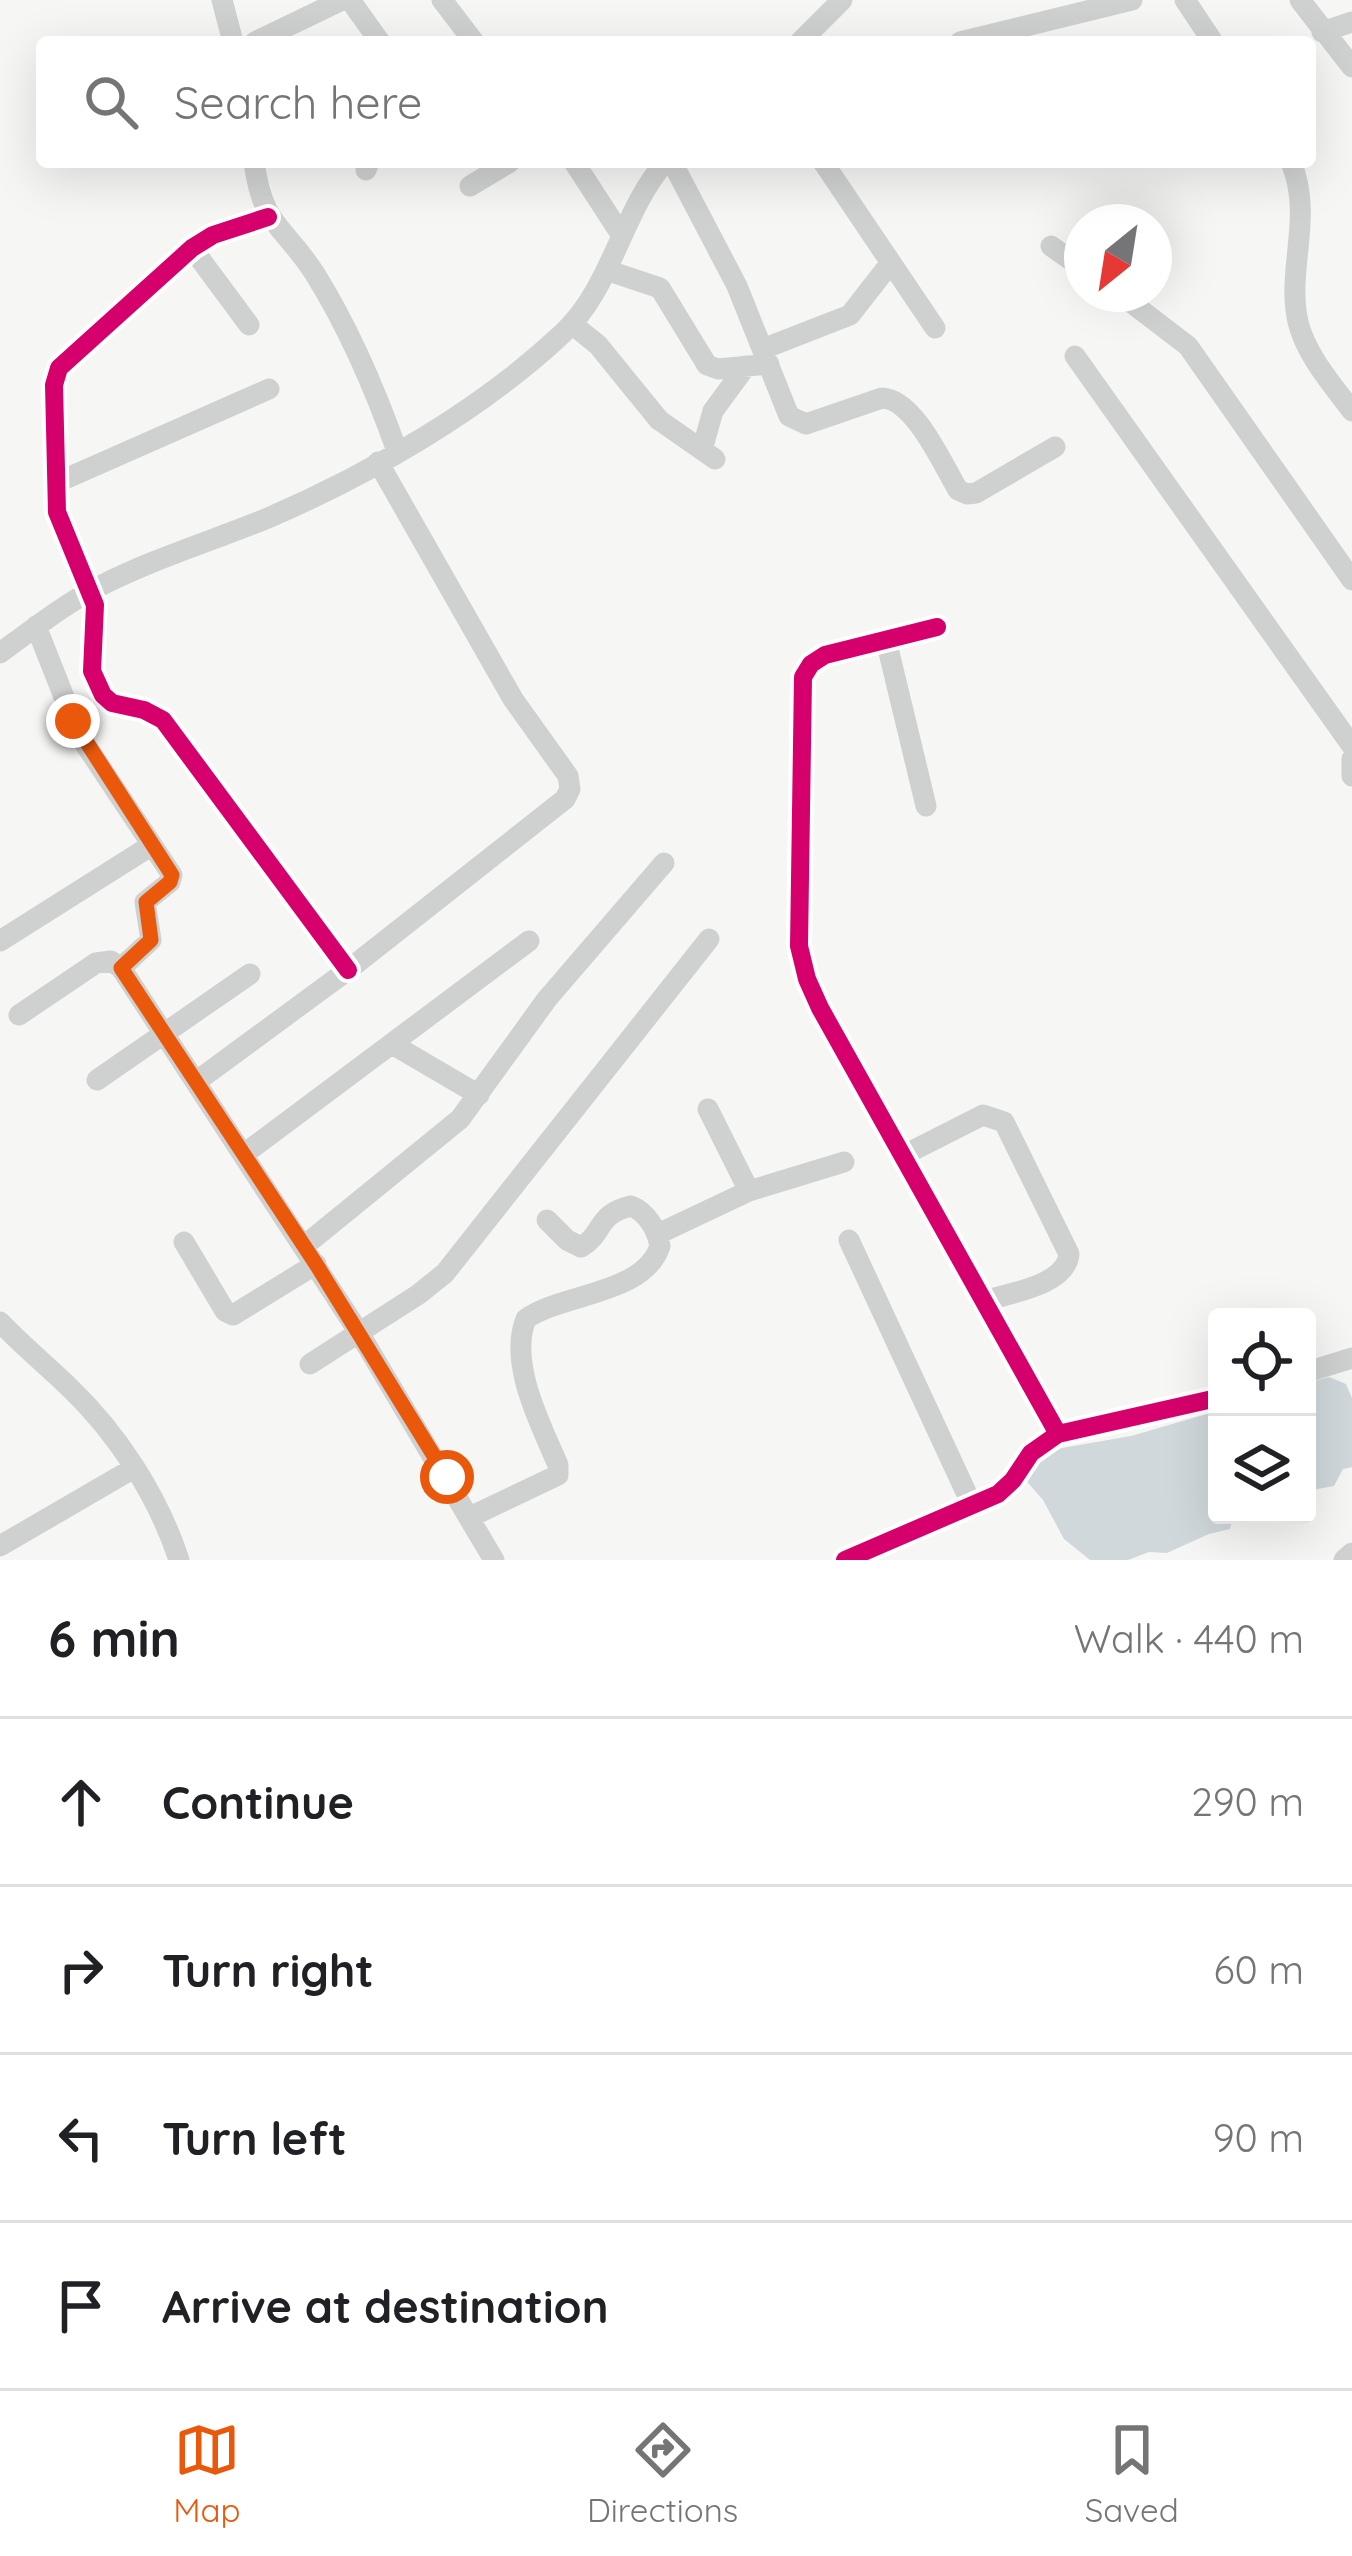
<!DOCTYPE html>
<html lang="en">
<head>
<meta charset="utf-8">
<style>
  :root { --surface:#fff; --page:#f6f6f6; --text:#202124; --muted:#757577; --line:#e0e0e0; --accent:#ea580c }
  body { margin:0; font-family:Quicksand,sans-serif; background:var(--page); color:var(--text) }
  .controls { position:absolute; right:36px; bottom:36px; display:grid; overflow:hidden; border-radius:12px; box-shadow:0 12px 48px #0002 }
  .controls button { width:108px; height:108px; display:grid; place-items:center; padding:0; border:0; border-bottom:3px solid var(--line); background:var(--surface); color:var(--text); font:60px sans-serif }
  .compass { position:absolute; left:1064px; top:204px; width:108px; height:108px; border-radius:50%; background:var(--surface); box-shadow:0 12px 48px #0002; rotate:210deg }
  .stop { position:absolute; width:36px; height:36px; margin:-27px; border:9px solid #ea580c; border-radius:50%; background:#fff }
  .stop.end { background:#ea580c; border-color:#fff; box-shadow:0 3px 12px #0008 }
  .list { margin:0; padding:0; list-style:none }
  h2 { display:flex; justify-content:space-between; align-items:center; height:156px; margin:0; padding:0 48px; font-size:51px }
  h2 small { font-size:39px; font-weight:400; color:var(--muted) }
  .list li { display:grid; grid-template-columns:78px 1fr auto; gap:36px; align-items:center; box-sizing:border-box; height:168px; padding:0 48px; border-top:3px solid var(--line) }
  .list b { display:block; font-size:45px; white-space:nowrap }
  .list em { font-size:39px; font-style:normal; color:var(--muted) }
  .icon { flex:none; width:66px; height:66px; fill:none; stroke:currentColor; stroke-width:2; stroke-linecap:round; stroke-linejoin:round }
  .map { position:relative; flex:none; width:1352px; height:1560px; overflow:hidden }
  .search { position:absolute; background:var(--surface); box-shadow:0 12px 48px #0002; left:36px; right:36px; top:36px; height:132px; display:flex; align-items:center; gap:30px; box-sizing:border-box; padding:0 42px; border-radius:12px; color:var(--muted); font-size:45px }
  .sheet { height:828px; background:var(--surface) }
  nav { display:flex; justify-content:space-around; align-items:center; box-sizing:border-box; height:168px; border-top:3px solid var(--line); background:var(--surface); font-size:33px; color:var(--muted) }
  nav a { display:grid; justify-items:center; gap:6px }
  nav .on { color:var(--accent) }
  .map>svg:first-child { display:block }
  .water { fill:#d0d8dc }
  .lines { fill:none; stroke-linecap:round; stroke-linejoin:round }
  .minor { stroke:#cfd1d1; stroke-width:21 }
  .cycleway-casing { stroke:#fff; stroke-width:26 }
  .cycleway { stroke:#d6006c; stroke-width:18 }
  .route { stroke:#ea580c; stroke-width:15 }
</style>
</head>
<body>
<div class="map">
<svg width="1352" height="1560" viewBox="0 0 1352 1560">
  <rect width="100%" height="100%" fill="#f6f6f4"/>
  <path class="water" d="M1329 1377 1346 1384 1352 1398V1467L1343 1469 1334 1486 1307 1491V1383Z
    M1217 1411V1515H1234L1230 1529 1209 1534 1167 1553 1149 1552 1128 1560H1090L1064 1539 1043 1500 1023 1477 1036 1461 1056 1449 1131 1436Z"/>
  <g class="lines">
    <path class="minor" d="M222 0 233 42
      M350 0 380 42
      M442 0 474 42
      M1185 0 1213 42
      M1300 0 1352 67
      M1322 32 1352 22
      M255 42 342 0
      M800 42 842 0
      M960 42 1132 0
      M254 162C263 228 283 224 315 274 350 330 375 389 397 451
      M574 162 622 236
      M672 162 737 286 789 416 806 424 882 398C914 399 942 463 958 490L967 494 976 493 1055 447
      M823 162 935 328
      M1291 162C1314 218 1286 268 1298 322 1306 355 1332 384 1352 411
      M366 170 369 162
      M470 186 510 162
      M268 217 213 235 192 248 59 368 54 385 57 512 95 605 92 671 103 695 112 703 144 710 163 720 348 970
      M1051 246 1082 268
      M192 248 249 325
      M606 270 660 288 707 365 718 369 769 364
      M1120 294 1188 346 1352 580
      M572 324 598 345 659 420 715 459
      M763 349 850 315 889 265
      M1075 356 1352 746
      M702 450 713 411 746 366
      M56 483 269 389
      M36 626 79 735 172 875 170 882 145 902 151 940 121 968
      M937 627 825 655 811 664 803 677 799 946 807 979 820 1008 1058 1434
      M886 640 926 806
      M0 653C32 630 63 605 98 587 152 559 212 541 268 518 370 474 481 410 562 334 612 288 621 213 665 162
      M1352 759V776
      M0 941 152 845
      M19 1015 96 963 111 961 121 968 358 1331 494 1560
      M392 1044 479 1095
      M97 1080 250 974
      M197 1081 348 970 565 799 570 789 568 776 513 699 378 462
      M708 1109 749 1191
      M244 1154 529 941
      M902 1156 983 1115 1004 1122 1069 1254C1066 1286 1008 1293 981 1302
      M658 1234 749 1191 844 1162
      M849 1240 972 1505
      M184 1242 225 1311 233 1315 316 1264
      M304 1246 460 1119 547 999 664 863
      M0 1322C22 1345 46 1365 69 1387 118 1434 158 1496 179 1560
      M310 1364 419 1294 445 1273 709 939
      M1307 1372 1352 1358
      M470 1517 558 1475V1465C541 1425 508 1363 526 1319 562 1293 644 1295 660 1246 657 1230 647 1212 631 1206 596 1214 604 1234 581 1247L567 1240 547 1220
      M0 1546 134 1468
      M845 1560 998 1494 1013 1480 1031 1453 1058 1434 1217 1398
      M1344 1560 1352 1553"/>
    <defs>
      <path id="cycleway" d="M268 217 213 235 192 248 59 368 54 385 57 512 95 605 92 671 103 695 112 703 144 710 163 720 348 970
        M937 627 825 655 811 664 803 677 799 946 807 979 820 1008 1058 1434
        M845 1560 998 1494 1013 1480 1031 1453 1058 1434 1217 1398"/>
    </defs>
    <use href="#cycleway" class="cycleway-casing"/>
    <use href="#cycleway" class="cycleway"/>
  </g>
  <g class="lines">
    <path class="route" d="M73 721 172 875 170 882 146 902 151 940 121 968 316 1264 447 1477"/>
  </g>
</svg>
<div class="controls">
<button><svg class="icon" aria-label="locate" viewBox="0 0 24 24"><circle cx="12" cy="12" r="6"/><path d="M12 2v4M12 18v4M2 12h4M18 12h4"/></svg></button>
<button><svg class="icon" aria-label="layers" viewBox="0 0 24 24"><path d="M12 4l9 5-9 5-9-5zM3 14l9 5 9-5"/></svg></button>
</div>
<svg class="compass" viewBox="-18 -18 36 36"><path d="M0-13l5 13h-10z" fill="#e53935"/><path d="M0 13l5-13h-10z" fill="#757577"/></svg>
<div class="stop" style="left:447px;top:1477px"></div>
<div class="stop end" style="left:73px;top:721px"></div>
<div class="search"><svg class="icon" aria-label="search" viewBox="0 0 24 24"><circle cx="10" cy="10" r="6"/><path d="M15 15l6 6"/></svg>Search here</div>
</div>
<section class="sheet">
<h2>6 min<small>Walk · 440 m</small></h2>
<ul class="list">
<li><svg class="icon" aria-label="ahead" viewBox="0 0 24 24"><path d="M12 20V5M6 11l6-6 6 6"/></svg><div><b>Continue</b></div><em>290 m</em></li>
<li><svg class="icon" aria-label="right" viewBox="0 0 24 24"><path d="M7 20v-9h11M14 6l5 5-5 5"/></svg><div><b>Turn right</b></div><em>60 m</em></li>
<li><svg class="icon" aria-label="left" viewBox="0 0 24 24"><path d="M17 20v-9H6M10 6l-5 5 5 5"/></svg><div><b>Turn left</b></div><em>90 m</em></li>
<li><svg class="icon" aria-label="arrive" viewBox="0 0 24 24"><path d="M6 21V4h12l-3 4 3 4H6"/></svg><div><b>Arrive at destination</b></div></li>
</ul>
</section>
<nav>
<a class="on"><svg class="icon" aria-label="map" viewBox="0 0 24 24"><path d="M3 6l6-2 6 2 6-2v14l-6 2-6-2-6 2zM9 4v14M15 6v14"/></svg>Map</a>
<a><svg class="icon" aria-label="directions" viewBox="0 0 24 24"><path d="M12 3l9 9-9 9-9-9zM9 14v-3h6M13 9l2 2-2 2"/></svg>Directions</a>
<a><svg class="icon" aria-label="saved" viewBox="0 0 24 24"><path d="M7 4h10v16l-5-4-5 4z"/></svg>Saved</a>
</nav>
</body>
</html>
